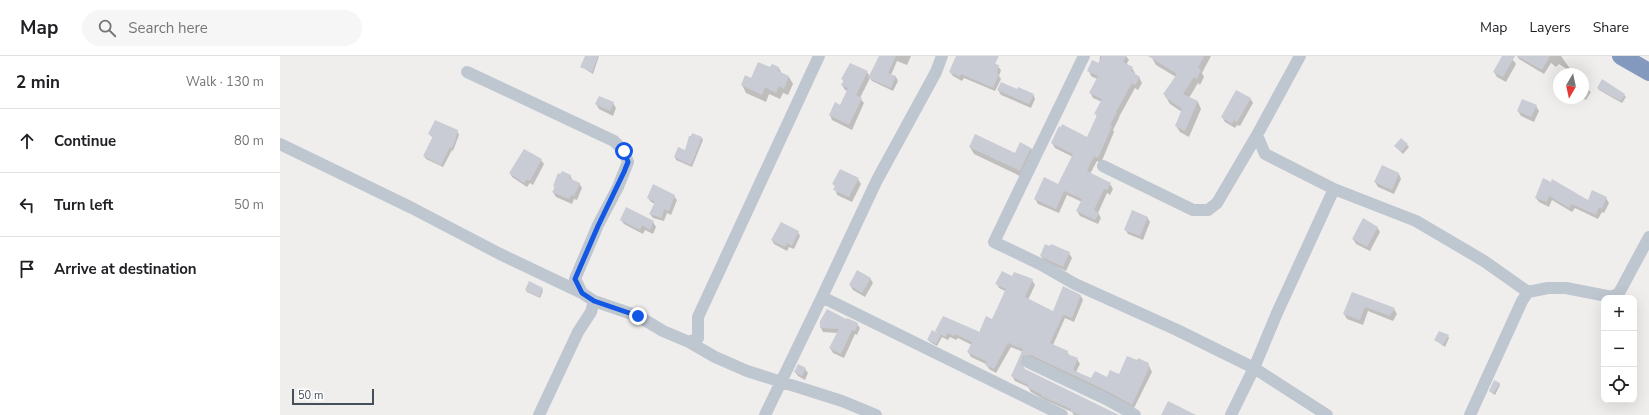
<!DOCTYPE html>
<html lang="en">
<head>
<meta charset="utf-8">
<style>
  :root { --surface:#fff; --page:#f6f6f6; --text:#202124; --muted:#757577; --line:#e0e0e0 }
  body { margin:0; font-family:"Nunito Sans",sans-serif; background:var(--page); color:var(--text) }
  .controls { position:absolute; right:12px; bottom:12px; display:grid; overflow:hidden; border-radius:8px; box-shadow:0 4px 16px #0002 }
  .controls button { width:36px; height:36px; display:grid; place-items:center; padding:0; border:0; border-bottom:1px solid var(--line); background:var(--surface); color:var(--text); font:20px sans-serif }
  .compass { position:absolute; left:1273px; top:12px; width:36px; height:36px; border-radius:50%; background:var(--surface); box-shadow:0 4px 16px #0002; rotate:189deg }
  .scale { position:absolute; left:12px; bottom:10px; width:82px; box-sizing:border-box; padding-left:4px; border:2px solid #454f5c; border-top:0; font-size:11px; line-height:14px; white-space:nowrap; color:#454f5c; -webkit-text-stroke:3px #fff; paint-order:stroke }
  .stop { position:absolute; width:12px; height:12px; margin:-9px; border:3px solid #1357e5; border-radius:50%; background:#fff }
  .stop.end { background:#1357e5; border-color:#fff; box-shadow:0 1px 4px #0008 }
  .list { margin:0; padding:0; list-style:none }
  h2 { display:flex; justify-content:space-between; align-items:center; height:52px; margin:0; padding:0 16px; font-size:17px }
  h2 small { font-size:13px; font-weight:400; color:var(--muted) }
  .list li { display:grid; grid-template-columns:26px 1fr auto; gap:12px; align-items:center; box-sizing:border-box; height:64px; padding:0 16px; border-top:1px solid var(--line) }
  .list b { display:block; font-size:15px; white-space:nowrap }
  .list em { font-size:13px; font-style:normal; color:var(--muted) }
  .icon { flex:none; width:22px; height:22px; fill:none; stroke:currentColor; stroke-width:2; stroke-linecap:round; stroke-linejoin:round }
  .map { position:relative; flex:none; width:1369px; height:359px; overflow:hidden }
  header { display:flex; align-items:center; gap:24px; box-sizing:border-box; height:56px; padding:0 20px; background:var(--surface); border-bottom:1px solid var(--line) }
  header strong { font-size:19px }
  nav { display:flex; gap:22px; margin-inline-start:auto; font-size:14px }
  .search { width:280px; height:36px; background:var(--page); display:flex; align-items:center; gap:10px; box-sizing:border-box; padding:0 14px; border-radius:22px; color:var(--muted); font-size:15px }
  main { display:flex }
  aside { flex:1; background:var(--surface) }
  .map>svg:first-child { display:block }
  .shadow { fill:#0003 }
  .building { fill:#c9ccd4 }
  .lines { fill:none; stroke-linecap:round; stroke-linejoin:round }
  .minor { stroke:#bec6d0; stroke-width:12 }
  .highway { stroke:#8499be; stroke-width:18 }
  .route { stroke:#1357e5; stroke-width:5 }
</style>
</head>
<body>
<header>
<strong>Map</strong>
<div class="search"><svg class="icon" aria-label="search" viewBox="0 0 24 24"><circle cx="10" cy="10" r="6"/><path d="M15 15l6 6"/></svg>Search here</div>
<nav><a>Map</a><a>Layers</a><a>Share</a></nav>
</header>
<main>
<aside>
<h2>2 min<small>Walk · 130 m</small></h2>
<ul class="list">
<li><svg class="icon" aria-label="ahead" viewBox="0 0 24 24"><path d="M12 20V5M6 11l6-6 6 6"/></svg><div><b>Continue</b></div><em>80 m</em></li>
<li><svg class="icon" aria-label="left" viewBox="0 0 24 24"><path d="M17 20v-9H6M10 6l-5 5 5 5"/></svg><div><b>Turn left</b></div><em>50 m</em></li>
<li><svg class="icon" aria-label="arrive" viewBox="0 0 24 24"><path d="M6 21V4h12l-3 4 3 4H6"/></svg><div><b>Arrive at destination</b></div></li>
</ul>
</aside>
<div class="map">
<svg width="1369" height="359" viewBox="0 0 1369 359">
  <rect width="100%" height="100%" fill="#f0eeed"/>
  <path class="shadow" d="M309 0H319L313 18 305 13Z
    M600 0H631L627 9 617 5 611 19 616 21 618 25 613 35 592 25 590 22 580 42 584 47 572 74 552 64 550 59 555 47 561 50 568 35 565 34 562 29 564 26 562 23 587 16 590 21Z
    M677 0H702L715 7 721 14 719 20 721 23 715 35 684 22 682 25 673 20 670 16Z
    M820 0H846L849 4 846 9 852 12 855 17 854 19 859 21 862 27 858 34 855 32 839 61V62L833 74 834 76 821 107 817 105 810 118 830 128 833 133 830 139 827 137 818 157 821 162 818 168 800 160 797 155 802 146 787 139 779 157 758 148 755 143 778 129 793 101 775 92 772 87 808 82 817 61 816 58 822 46 813 42 810 36 817 23 811 20 809 15 819 8Z
    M873 0H931L922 17 924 21 920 29 918 27 909 42 918 46 921 53 909 81 900 76 896 70 902 56 890 48 884 38 896 21 876 9 872 2Z
    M1223 0 1233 4 1236 8 1226 26 1217 21 1214 16Z
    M1237 0H1281L1293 17 1279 8 1276 11 1271 7 1264 18 1239 3Z
    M499 12 502 18 509 21 513 28 508 39 503 37 500 43 489 38 486 46 466 37 462 29 472 23Z
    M1303 30 1311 36 1306 44 1303 42Z
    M1318 32 1344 39 1346 41 1342 47 1319 34Z
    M718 34H737L753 38 755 43 751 52 721 39Z
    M970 42 973 47 960 70 957 69 955 72 945 66 942 61Z
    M333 47 336 52 333 60 319 53 316 48Z
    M1256 50 1259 55 1254 66 1241 60 1238 55Z
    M177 75 179 79 173 95 172 94 163 111 146 103 144 100 153 82 149 78Z
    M413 79 422 82 423 84 412 111 396 104 395 101 406 95Z
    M1127 89 1129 91 1123 98 1115 90Z
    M690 91 735 98 751 92 755 100 744 122 694 98Z
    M261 104 264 108 253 129 250 127 247 131 232 121 230 117Z
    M1119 118 1121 123 1114 138 1098 131 1095 126Z
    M290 119 293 125 299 127 302 132 297 144 294 143 292 148 276 141 273 136 275 132 274 130Z
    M578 123 581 128 572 146 557 139 554 128Z
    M1264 124 1308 145 1326 142 1329 147 1324 157 1322 156 1318 163 1295 152 1292 156 1272 144 1269 151 1259 146 1256 142Z
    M394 140 397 144 391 159 387 157 384 165 373 162 370 158 375 148 371 146 368 142Z
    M867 161 870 166 863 184 848 178 845 173Z
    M341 164 373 166 376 171 373 178 365 174 363 178 344 168Z
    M1097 171 1100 176 1090 195 1076 188 1073 183Z
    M518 176 520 180 514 193 509 191 507 195 494 188 492 184Z
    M789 197 792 202 786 215 764 205 761 200Z
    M590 222 593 227 585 241 573 234 570 229Z
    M733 222 752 224 755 229 748 244 774 256 801 240 803 244 794 266 785 262 773 289 787 296 790 300 797 303 800 308 796 316 812 324 828 322 839 320 868 308 872 316 854 352 743 308 744 314 837 359H794L792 356 765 344 751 336 748 331 735 325 732 320 743 296 731 291 716 317 709 313 706 308 691 301 688 296 692 289 678 282 676 284 670 281 668 284 662 281 657 290 650 286 649 284 658 278 656 275 702 278 713 264 725 235 719 232 717 228Z
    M262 233 263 235 260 242 247 236 246 234Z
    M1072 237 1114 253 1117 258 1113 265 1088 255 1083 269 1067 263 1064 258Z
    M567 264 577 268 580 272 577 279 575 278 564 302 553 297 550 292 558 277 543 276 541 272Z
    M1168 280 1169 282 1165 291 1155 284Z
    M525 313 528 317 525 324 518 320 515 316Z
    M1219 327 1220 329 1215 339 1210 335Z"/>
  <path class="building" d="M305 0H318L312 16 300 11Z
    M599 0H616L608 17 616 20 611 32 588 22Z
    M676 0H719L715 8 719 9 717 17 719 18 713 32 681 18 680 21 669 16Z
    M822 0H846L843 6 853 11 851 15 860 21 855 29 852 27 836 56H837L830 69 832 70 818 102 814 100 807 115 831 127 827 134 824 133 814 154 819 157 815 164 796 155 802 143 784 135 776 153 754 143 764 121 778 128 793 98 771 87 779 70 781 71 782 68 807 81 817 59 814 58 822 43 809 37 818 20 807 15 812 4 819 7Z
    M868 0H924L918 12 921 14 917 23 914 21 903 38 918 45 905 75 895 70 902 53 885 41 887 40 883 38 897 18Z
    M1222 0H1235L1223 21 1213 16Z
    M1237 0H1270L1262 14Z
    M478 6 490 11 492 8 499 11 498 15 509 20 504 33 499 30 496 37 485 31 482 39 461 29 465 19 471 22Z
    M570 7 588 15 576 39 582 42 569 69 549 59 555 46 560 49 568 32 561 29 564 24 561 23Z
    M1322 23 1345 38 1341 45 1317 32Z
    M721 26 737 33 738 31 754 38 749 48 717 34Z
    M956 34 971 42 957 66 954 64 952 68 941 61Z
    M319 40 334 46 330 55 315 48Z
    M1242 43 1257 49 1251 61 1237 55Z
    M155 64 178 74 175 85 172 92 170 91 161 109 143 100 153 80 148 78Z
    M412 77 422 81 411 109 394 101 398 91 405 94 409 80H411Z
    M695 78 735 97 740 86 751 92 740 115 689 91Z
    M1121 82 1128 88 1121 96 1114 90Z
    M244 93 262 103 250 125 247 123 244 127 229 117Z
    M1102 109 1119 117 1112 134 1094 126Z
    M560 113 579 122 569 141 553 134 555 130 552 128Z
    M282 115 291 119 289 122 300 127 294 140 291 139 289 143 272 136 275 131 273 130 278 117 280 118Z
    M1263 122 1271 126 1272 123 1308 144 1312 134 1327 141 1322 153 1319 151 1316 159 1292 148 1289 152 1269 140 1267 146 1255 142Z
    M373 128 395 139 389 155 384 153 382 162 369 158 375 146 367 142Z
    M346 151 374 165 370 174 362 169 360 174 340 164Z
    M852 154 868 161 860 180 844 174Z
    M1083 162 1098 171 1087 191 1072 183Z
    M501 166 519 175 512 190 507 187 505 191 491 184Z
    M765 188 770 190 771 188 790 196 783 211 760 200Z
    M577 214 591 222 582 237 569 229Z
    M722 215 732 220 734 216 753 223 745 241 773 255 783 230 801 239 792 262 783 259 770 287 788 295 787 298 798 302 793 314 811 322 815 315 827 321 830 314 839 318 847 300 857 304 858 302 869 307 868 310H870L852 349 829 336 751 299 743 300 741 307 745 313 839 359H800L790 355 791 353 761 340 762 339 747 331 748 329 731 320 743 293 728 287 714 313 705 309 707 306 687 296 692 286 675 278 674 280 668 277 665 281 655 275 663 260 700 276V274L706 260 712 263 726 233 715 228Z
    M249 225 263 232 259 241 245 234Z
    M1072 236 1115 252 1110 260 1085 251 1080 264 1063 258Z
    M547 253 566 263 567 262 578 267 575 275 572 274 561 298 549 292 559 273 540 272V265Z
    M652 274 661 279 656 288 647 284Z
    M1159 275 1169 279 1163 289 1154 284Z
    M518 308 526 312 522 320 514 316Z
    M1214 324 1220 327 1213 338 1209 335Z
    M888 345 916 359H881Z"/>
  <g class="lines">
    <path class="minor" d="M662 0 656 16 597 124 542 241 782 359
      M804 0 714 186 760 208 795 228 897 274 974 312 1047 359
      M187 16 334 85 344 95 348 106 338 131 318 169 295 223 302 237
      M977 79 985 98 1054 133 1136 165 1204 205 1248 236 1242 245 1190 359
      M0 88 132 152 220 198 302 237 314 245 358 260 383 275 409 286 418 282V261L539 0
      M823 110 913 154H928L937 147 977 79 1020 0
      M1248 236 1268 232H1286L1332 241 1339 237 1369 181
      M409 286 435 301 467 315 562 345 596 359
      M748 306 826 343 855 359
      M259 359 298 276 311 256 314 245
      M485 359 542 241
      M951 359 974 312 997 257 1054 133"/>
    <path class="highway" d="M1341 0 1369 16"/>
  </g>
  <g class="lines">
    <path class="route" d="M344 95 348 106 344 116 318 170 295 223 302 237 314 245 358 260"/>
  </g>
</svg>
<div class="controls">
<button>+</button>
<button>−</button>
<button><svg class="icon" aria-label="locate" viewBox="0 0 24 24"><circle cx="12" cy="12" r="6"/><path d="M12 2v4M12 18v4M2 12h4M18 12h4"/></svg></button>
</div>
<svg class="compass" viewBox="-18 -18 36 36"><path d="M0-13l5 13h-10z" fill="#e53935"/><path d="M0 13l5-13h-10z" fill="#757577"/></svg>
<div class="scale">50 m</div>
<div class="stop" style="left:344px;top:95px"></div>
<div class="stop end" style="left:358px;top:260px"></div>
</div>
</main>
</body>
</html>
